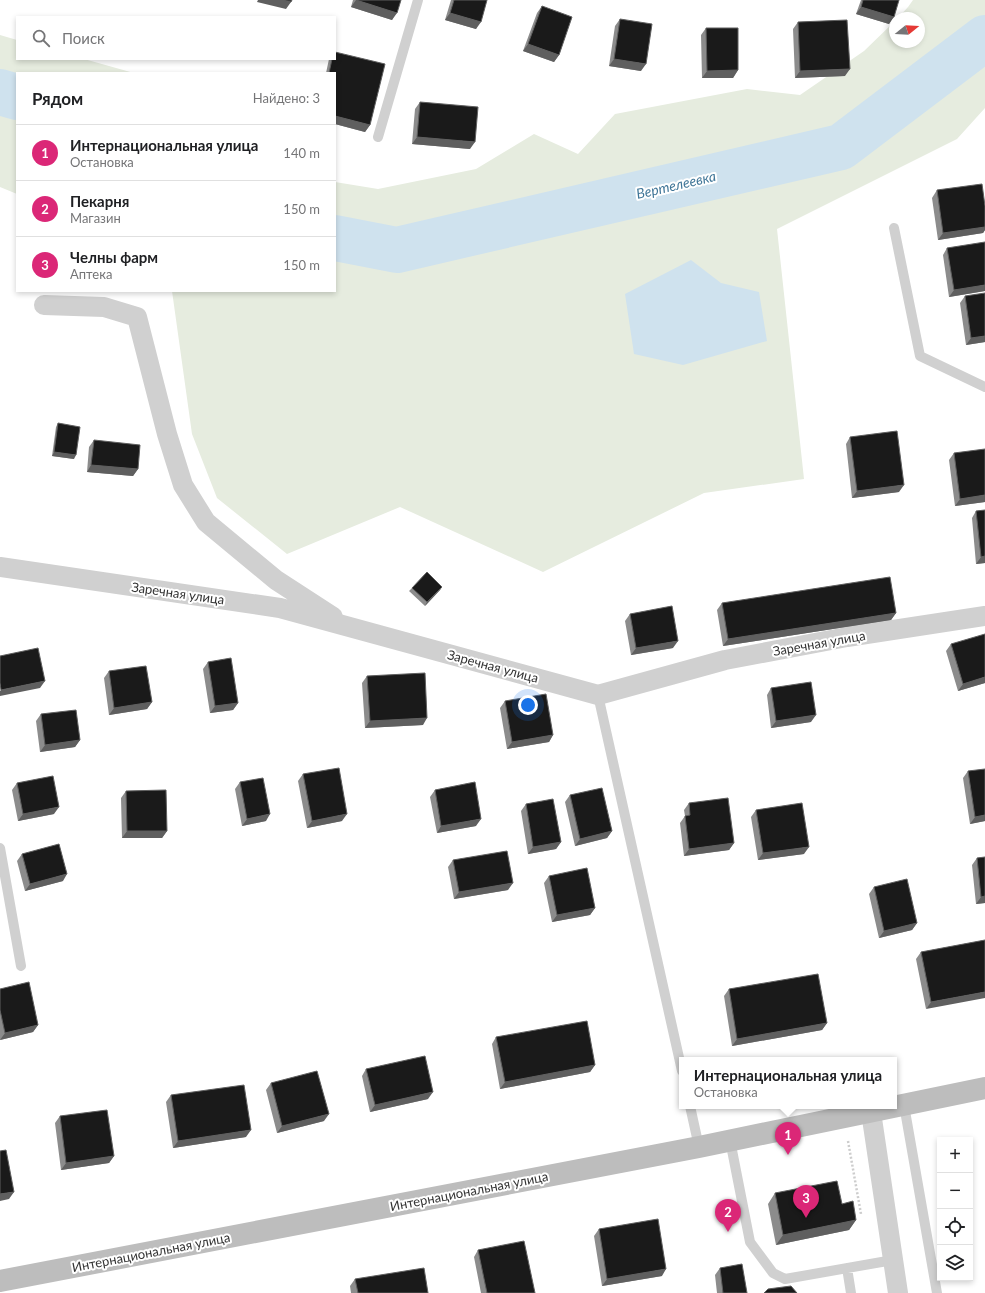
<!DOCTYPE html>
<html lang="ru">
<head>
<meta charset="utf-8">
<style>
  :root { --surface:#fff; --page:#f6f6f6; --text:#202124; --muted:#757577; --line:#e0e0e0; --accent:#db2777 }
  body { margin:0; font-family:Lato,sans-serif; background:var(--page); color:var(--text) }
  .controls { position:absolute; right:12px; bottom:12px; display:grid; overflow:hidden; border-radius:0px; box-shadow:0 2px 6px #0003 }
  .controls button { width:36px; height:36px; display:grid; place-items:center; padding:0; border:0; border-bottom:1px solid var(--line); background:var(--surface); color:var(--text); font:20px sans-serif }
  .compass { position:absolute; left:889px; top:12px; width:36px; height:36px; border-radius:50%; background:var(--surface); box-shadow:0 2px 6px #0003; rotate:72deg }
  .you { position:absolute; left:528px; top:705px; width:14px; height:14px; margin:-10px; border:3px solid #fff; border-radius:50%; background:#1a73e8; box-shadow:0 0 0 6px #1a73e833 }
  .badge { display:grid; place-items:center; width:26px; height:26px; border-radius:50%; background:var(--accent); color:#fff; font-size:13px; font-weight:700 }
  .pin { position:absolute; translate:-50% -33px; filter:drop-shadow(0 1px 2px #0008) }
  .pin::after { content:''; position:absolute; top:21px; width:14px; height:12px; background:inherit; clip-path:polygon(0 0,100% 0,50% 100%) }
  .popup { position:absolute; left:679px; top:1057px; width:218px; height:52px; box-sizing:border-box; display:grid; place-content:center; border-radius:0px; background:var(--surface); filter:drop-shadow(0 1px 3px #0005); font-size:13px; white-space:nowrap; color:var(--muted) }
  .popup b { font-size:15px; color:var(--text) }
  .popup::after { content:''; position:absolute; left:50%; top:100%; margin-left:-8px; border:8px solid transparent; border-top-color:var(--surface) }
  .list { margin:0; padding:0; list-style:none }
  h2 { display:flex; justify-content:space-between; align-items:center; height:52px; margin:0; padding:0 16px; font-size:17px }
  h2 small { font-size:13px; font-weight:400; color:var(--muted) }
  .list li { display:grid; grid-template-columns:26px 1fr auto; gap:12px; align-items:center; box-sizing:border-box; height:56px; padding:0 16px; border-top:1px solid var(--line) }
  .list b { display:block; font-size:15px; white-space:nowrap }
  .list p { margin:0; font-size:13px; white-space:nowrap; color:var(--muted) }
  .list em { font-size:13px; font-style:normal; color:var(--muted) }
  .icon { flex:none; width:22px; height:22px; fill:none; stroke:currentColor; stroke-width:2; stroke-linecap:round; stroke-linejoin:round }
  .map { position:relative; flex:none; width:985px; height:1293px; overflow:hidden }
  .search { position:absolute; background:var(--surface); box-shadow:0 2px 6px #0003; left:16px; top:16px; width:320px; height:44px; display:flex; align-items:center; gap:10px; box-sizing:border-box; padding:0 14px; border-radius:0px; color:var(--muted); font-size:15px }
  .panel { position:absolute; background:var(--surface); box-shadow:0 2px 6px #0003; left:16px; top:72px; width:320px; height:220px; border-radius:0px }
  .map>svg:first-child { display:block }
  .green { fill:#e6ecdf }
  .water { fill:#cfe2ee }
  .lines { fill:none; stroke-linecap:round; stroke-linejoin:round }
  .river { stroke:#cfe2ee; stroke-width:46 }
  .path { stroke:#cdcdcd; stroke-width:2.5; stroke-dasharray:2 2; stroke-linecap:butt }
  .lane { stroke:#d0d0d0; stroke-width:10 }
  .street { stroke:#d0d0d0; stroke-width:20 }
  .secondary { stroke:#bdbdbd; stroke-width:22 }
  .wall { fill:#8c8c8c }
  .shaded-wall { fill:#5f5f5f }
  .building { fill:#1a1a1a; stroke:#5f5f5f }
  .labels { text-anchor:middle; stroke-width:4; stroke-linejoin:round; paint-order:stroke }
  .street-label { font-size:13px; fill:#333; stroke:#fff }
  .water-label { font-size:14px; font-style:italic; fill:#3f7597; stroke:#fff }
</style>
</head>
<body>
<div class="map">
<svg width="985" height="1293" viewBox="0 0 985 1293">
  <rect width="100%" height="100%" fill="#fff"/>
  <path class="green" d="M913 0H985V108L957 139 777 229 804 479 704 493 543 572 400 507 287 554 217 498 192 434 172 291H335V182L378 189 476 169 534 134 578 154 615 114 747 89 800 95 864 51 895 21V42H919V18H898L908 7Z
    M0 35 17 40V59H84L134 73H17V194L0 187Z"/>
  <path class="water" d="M691 260 721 283 759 292 767 341 683 365 634 354 625 294Z"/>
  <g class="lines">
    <path class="river" d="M0 92 17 97
      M335 238 397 250 841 147 985 38"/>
    <path class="path" d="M848 1141 861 1214"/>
    <path class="lane" d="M378 137 418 0
      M894 228 920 356 985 387
      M598 695 682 1071
      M0 848 21 966
      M904 1105 937 1293
      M690 1106 699 1147
      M730 1140 750 1242 773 1273 785 1279 893 1260
      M847 1268 851 1293"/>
    <path class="street" d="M44 305 104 307 137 317 167 434 183 485 206 522 276 580 333 617
      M0 567 280 608 598 695 725 660 847 637 985 616
      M871 1112 898 1293"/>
    <path class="secondary" d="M0 1281 699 1147 985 1088"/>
  </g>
  <path class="wall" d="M353 0H401L392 20 351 7Z
    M451 0H487L476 29 445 20Z
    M861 0H899L889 24 856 14Z
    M542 6 559 55 554 62 523 51 537 13Z
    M620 19 641 71 609 66 615 26Z
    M798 22 845 76 795 78 793 29Z
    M706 28 738 70 733 78H702L701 35Z
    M329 59H335L370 125 365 132 335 124V73H326Z
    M420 102 470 149 412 144 415 109Z
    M937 190 985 227V230L983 233 938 240 932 198Z
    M947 248 985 291 949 297 943 255Z
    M965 296 985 342 966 345 960 303Z
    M58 423 74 459 52 456 56 427Z
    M850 437 899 492 852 498 846 444Z
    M94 440 138 469 133 476 87 472 89 447Z
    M954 453 985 502 955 506 949 460Z
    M985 510V563L976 564 972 518 976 511Z
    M442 587 440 590 425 606 409 591 412 588Z
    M722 603 896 613 891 620 723 646 717 610Z
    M630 614 673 648 631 655 625 621Z
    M951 644 985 683 958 691 946 651Z
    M208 662 238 703 233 710 210 713 203 669Z
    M109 671 152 702 147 709 109 715 104 678Z
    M367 676 423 725 365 728 362 683Z
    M771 688 811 722 771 728 767 695Z
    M505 701 553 735 549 742 507 749 500 708Z
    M41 714 80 740 75 747 40 752 36 721Z
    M968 771 985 821 970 824 963 778Z
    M303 774 342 821 307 828 298 781Z
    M240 782 266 821 242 826 235 789Z
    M17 783 54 814 18 821 12 790Z
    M435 790 476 826 437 833 430 797Z
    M126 791 167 831 162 838H122L121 798Z
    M570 795 612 831 607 838 575 846 565 802Z
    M689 803 734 843 729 850 684 856 680 823 685 816 684 810Z
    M526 804 561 842 556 849 528 854 521 811Z
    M756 810 804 854 758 860 751 817Z
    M22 854 63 881 25 891 17 861Z
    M985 857V903L976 904 972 865 977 858Z
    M453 860 508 890 454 899 448 867Z
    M549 876 595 908 590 915 552 922 544 883Z
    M874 887 917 923 912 930 879 938 869 894Z
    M985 940 926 1009 916 959 921 952Z
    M0 989 38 1025 33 1032 0 1040Z
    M729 989 827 1023 822 1030 732 1046 724 996Z
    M496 1037 595 1065 590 1072 500 1089 492 1044Z
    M366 1069 428 1099 370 1112 362 1076Z
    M271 1083 324 1121 277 1133 266 1090Z
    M171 1095 246 1137 173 1148 166 1102Z
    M60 1116 114 1156 109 1163 61 1170 55 1123Z
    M775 1193 842 1204 856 1220 849 1230 776 1245 768 1204Z
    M599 1229 662 1276 602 1286 594 1236Z
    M478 1250 535 1293H481L474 1257Z
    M720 1268 747 1293H717L715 1275Z
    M355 1279 428 1293H351L350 1286Z"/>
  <path class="shaded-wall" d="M258 0H282L291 2 286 9 257 2Z
    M356 0 397 13 392 20 351 7Z
    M861 7 894 17 889 24 856 14Z
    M450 13 481 22 476 29 445 20Z
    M528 44 559 55 554 62 523 51Z
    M614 59 646 64 641 71 609 66Z
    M850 69 845 76 795 78 800 71Z
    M738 70 733 78H702L707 71Z
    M335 116 370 125 365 132 335 124Z
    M417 137 475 142 470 149 412 144Z
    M985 227V230L983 233 938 240 943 233Z
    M985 285V291L949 297 954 290Z
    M985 336V342L966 345 971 338Z
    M54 452 76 455 74 459 52 456Z
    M91 465 138 469 133 476 87 472Z
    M904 485 899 492 852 498 857 491Z
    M985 495V502L955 506 960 499Z
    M985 556V563L976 564 981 557Z
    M442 587 440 590 425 606 427 602Z
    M896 613 891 620 723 646 728 639Z
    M678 641 673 648 631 655 636 648Z
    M985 677V683L958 691 963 684Z
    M45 681 40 688 0 696V691L1 690Z
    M152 702 147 709 109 715 114 708Z
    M238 703 233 710 210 713 215 706Z
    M816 715 811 722 771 728 776 721Z
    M427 718 423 725 365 728 370 721Z
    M553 735 549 742 507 749 512 742Z
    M80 740 75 747 40 752 45 745Z
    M59 807 54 814 18 821 23 814Z
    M270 814 266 821 242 826 247 819Z
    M347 814 342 821 307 828 312 821Z
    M985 815V821L970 824 975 817Z
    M481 819 476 826 437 833 441 826Z
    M127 831H167L162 838H122Z
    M612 831 607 838 575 846 580 839Z
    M561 842 556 849 528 854 533 847Z
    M734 843 729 850 684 856 689 849Z
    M809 847 804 854 758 860 763 853Z
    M67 874 63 881 25 891 30 884Z
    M513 883 508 890 454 899 459 892Z
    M985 896V903L976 904 981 897Z
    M595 908 590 915 552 922 557 915Z
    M917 923 912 930 879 938 884 931Z
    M985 992V998L926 1009 931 1002Z
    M827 1023 822 1030 732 1046 737 1039Z
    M38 1025 33 1032 0 1040 5 1033Z
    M595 1065 590 1072 500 1089 505 1082Z
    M433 1092 428 1099 370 1112 375 1105Z
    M329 1114 324 1121 277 1133 282 1126Z
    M251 1130 246 1137 173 1148 178 1141Z
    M114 1156 109 1163 61 1170 66 1163Z
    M14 1192 9 1199 0 1201V1194Z
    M856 1220 849 1230 776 1245 783 1235Z
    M666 1269 662 1276 602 1286 607 1279Z"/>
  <path class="building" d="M282 0H292L291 2Z
    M356 0H401L397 13Z
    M454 0H487L481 22 450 13Z
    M863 0H899L894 17 861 7Z
    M542 6 572 17 559 55 528 44Z
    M620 19 652 24 646 64 614 59Z
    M847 20 850 69 800 71 798 22Z
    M706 28H738V70L707 71Z
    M335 52 385 64 370 125 335 116V73H329L332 59H335Z
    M420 102 478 107 475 142 417 137Z
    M982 184 985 206V227L943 233 937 190Z
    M985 242V285L954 290 947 248Z
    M985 293V336L971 338 965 296Z
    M58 423 80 427 76 455 54 452Z
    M897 431 904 485 857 491 850 437Z
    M94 440 140 445 138 469 91 465Z
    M985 449V495L960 499 954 453Z
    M985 510V556L981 557 976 511Z
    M427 572 442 587 427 602 412 588Z
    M890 577 896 613 728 639 722 603Z
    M672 606 678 641 636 648 630 614Z
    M985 634V677L963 684 951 644Z
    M38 648 45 681 1 690 0 683V656Z
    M231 658 238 703 215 706 208 662Z
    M146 666 152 702 114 708 109 671Z
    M425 673 427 718 370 721 367 676Z
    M811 682 816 715 776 721 771 688Z
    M546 694 553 735 512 742 505 701Z
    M76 710 80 740 45 745 41 714Z
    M339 768 347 814 312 821 303 774Z
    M985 769V815L975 817 968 771Z
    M53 776 59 807 23 814 17 783Z
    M263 778 270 814 247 819 240 782Z
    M475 782 481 819 441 826 435 790Z
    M602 788 612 831 580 839 570 795Z
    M166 790 167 831H127L126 791Z
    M728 798 734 843 689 849 685 816 690 815 689 803Z
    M553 799 561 842 533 847 526 804Z
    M802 803 809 847 763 853 756 810Z
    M59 844 67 874 30 884 22 854Z
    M507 851 513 883 459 892 453 860Z
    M985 857V896L981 897 977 858Z
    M587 868 595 908 557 915 549 876Z
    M907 879 917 923 884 931 874 887Z
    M985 940V992L931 1002 921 952Z
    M818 974 827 1023 737 1039 729 989Z
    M29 982 38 1025 5 1033 0 1010V989Z
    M587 1021 595 1065 505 1082 496 1037Z
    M425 1056 433 1092 375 1105 366 1069Z
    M317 1071 329 1114 282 1126 271 1083Z
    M244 1085 251 1130 178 1141 171 1095Z
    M107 1110 114 1156 66 1163 60 1116Z
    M6 1150 14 1192 0 1194V1151Z
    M837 1181 842 1204 853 1201 856 1220 783 1235 775 1193Z
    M658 1219 666 1269 607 1279 599 1229Z
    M524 1241 535 1293H487L478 1250Z
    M742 1264 747 1293H723L720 1268Z
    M424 1268 428 1293H358L355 1279Z
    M791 1286 797 1293H764L768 1289Z"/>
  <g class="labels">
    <g class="street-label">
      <text transform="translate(178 593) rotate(8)" y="5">Заречная улица</text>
      <text transform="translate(819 643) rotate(-10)" y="5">Заречная улица</text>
      <text transform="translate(493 666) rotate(15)" y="5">Заречная улица</text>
      <text transform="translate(469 1191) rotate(-11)" y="5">Интернациональная улица</text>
      <text transform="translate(151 1252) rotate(-11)" y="5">Интернациональная улица</text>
    </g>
    <g class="water-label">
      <text transform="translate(676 185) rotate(-13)" y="5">Вертелеевка</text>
    </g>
  </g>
</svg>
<div class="controls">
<button>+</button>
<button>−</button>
<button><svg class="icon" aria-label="locate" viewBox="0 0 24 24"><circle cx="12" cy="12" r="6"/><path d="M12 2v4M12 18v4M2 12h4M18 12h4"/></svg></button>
<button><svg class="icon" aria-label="layers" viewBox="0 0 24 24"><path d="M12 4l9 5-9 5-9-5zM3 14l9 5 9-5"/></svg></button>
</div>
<svg class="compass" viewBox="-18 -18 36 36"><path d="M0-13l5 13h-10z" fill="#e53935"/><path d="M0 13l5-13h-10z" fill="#757577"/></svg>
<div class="you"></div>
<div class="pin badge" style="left:788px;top:1155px">1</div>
<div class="popup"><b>Интернациональная улица</b>Остановка</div>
<div class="pin badge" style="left:728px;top:1232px">2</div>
<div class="pin badge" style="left:806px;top:1218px">3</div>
<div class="search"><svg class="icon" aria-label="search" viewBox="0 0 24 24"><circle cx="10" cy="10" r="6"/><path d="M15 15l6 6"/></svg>Поиск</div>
<section class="panel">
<h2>Рядом<small>Найдено: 3</small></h2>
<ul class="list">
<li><span class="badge">1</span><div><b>Интернациональная улица</b><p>Остановка</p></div><em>140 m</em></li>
<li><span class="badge">2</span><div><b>Пекарня</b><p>Магазин</p></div><em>150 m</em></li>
<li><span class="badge">3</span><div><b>Челны фарм</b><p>Аптека</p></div><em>150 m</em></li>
</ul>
</section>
</div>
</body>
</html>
